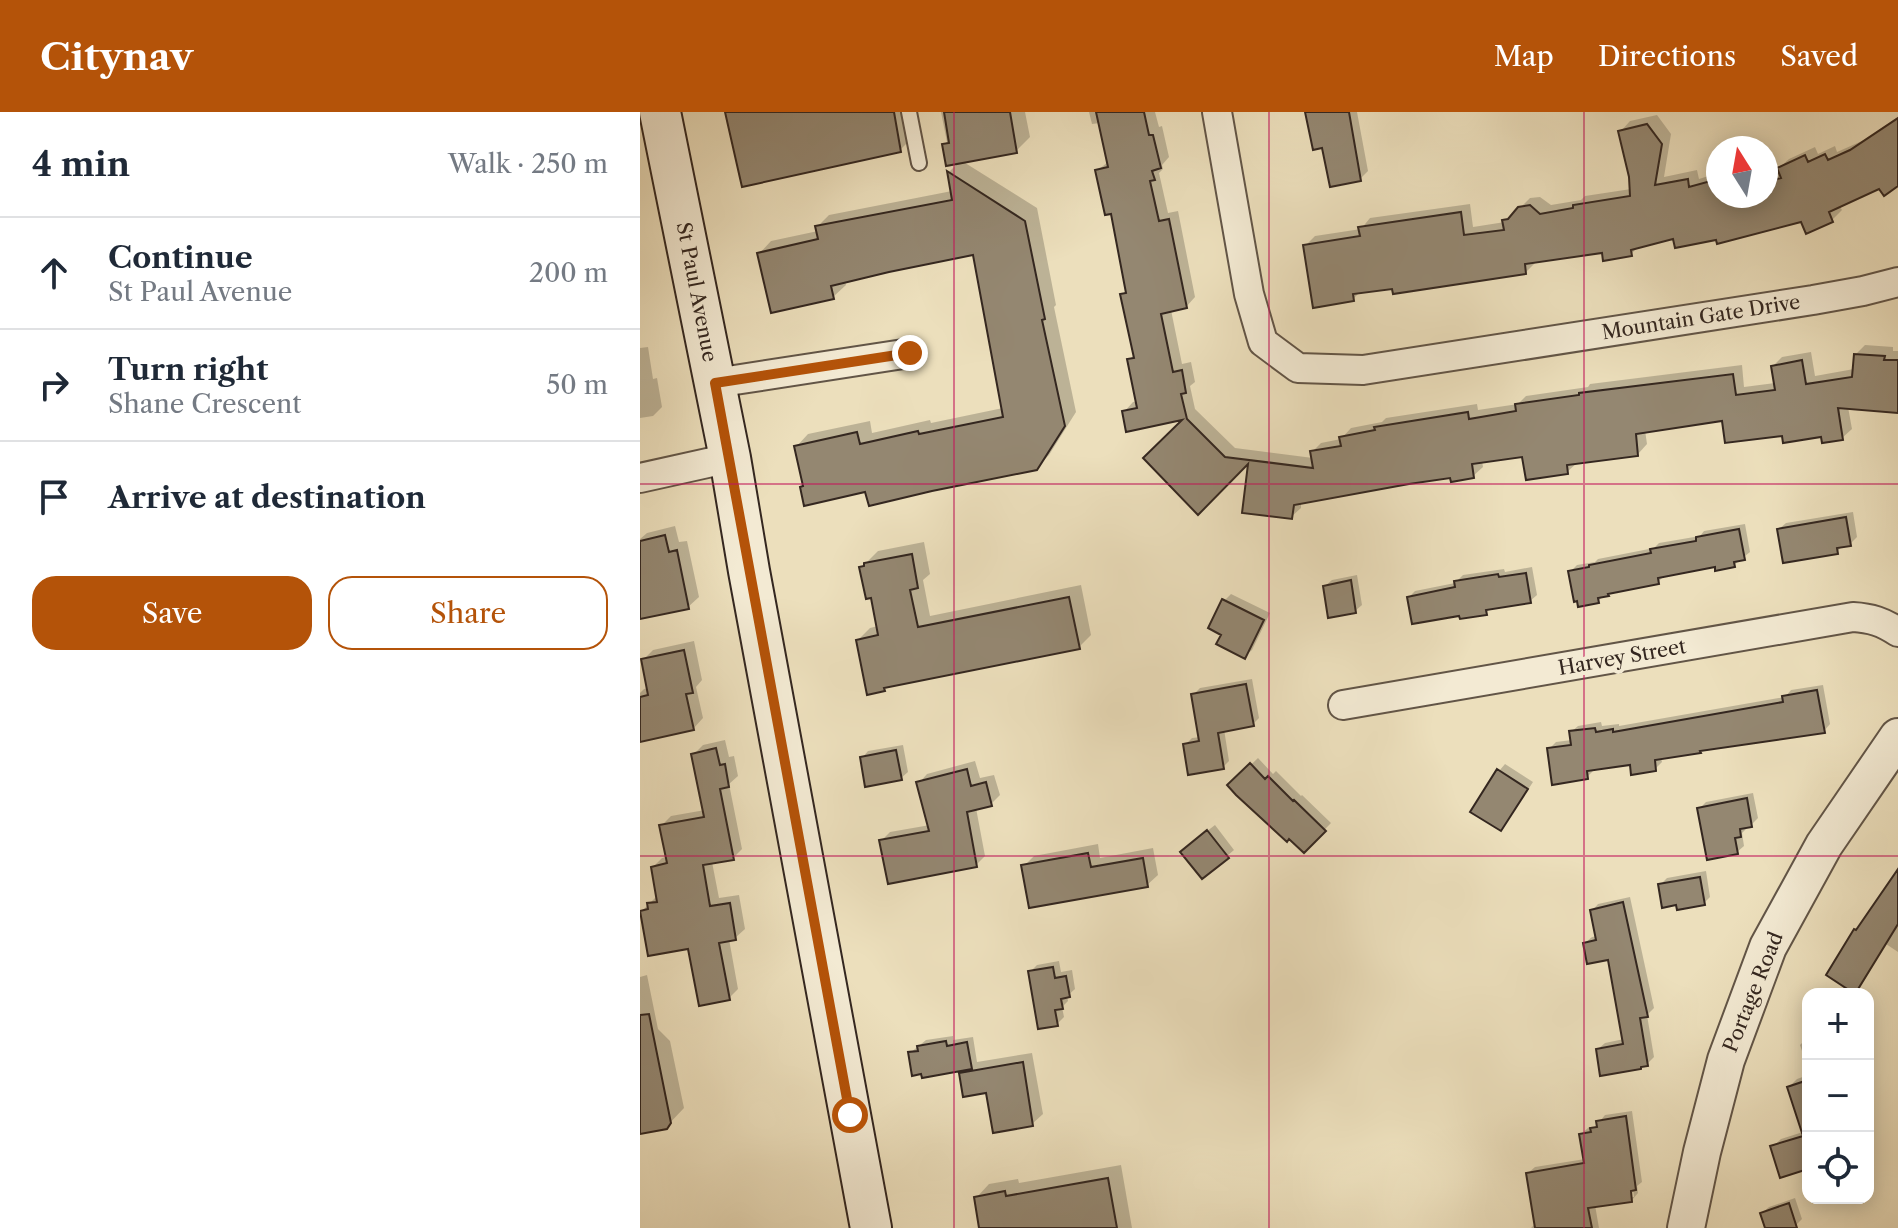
<!DOCTYPE html>
<html lang="en">
<head>
<meta charset="utf-8">
<style>
  :root { --surface:#fff; --page:#f2f2f3; --text:#1f2937; --muted:#747a83; --line:#e0e1e3; --accent:#b45309 }
  body { margin:0; font-family:"Libre Caslon Text",serif; background:var(--page); color:var(--text) }
  .controls { position:absolute; right:24px; bottom:24px; display:grid; overflow:hidden; border-radius:16px; box-shadow:0 4px 20px #0003 }
  .controls button { width:72px; height:72px; display:grid; place-items:center; padding:0; border:0; border-bottom:2px solid var(--line); background:var(--surface); color:var(--text); font:40px sans-serif }
  .compass { position:absolute; left:1066px; top:24px; width:72px; height:72px; border-radius:50%; background:var(--surface); box-shadow:0 4px 20px #0003; rotate:349deg }
  .stop { position:absolute; width:24px; height:24px; margin:-18px; border:6px solid #b45309; border-radius:50%; background:#fff }
  .stop.end { background:#b45309; border-color:#fff; box-shadow:0 2px 8px #0008 }
  .list { margin:0; padding:0; list-style:none }
  h2 { display:flex; justify-content:space-between; align-items:center; height:104px; margin:0; padding:0 32px; font-size:34px }
  h2 small { font-size:26px; font-weight:400; color:var(--muted) }
  .list li { display:grid; grid-template-columns:52px 1fr auto; gap:24px; align-items:center; box-sizing:border-box; height:112px; padding:0 32px; border-top:2px solid var(--line) }
  .list b { display:block; font-size:30px; white-space:nowrap }
  .list p { margin:0; font-size:26px; white-space:nowrap; color:var(--muted) }
  .list em { font-size:26px; font-style:normal; color:var(--muted) }
  .actions { display:flex; gap:16px; padding:24px 32px }
  .actions a { flex:1; padding:18px 0; border:2px solid var(--accent); border-radius:24px; text-align:center; font-size:28px; color:var(--accent) }
  .actions .main { background:var(--accent); color:#fff }
  .icon { flex:none; width:44px; height:44px; fill:none; stroke:currentColor; stroke-width:2; stroke-linecap:round; stroke-linejoin:round }
  .map { position:relative; flex:none; width:1258px; height:1116px; overflow:hidden }
  header { display:flex; align-items:center; gap:48px; box-sizing:border-box; height:112px; padding:0 40px; background:var(--accent); color:#fff }
  header strong { font-size:38px }
  nav { display:flex; gap:44px; margin-inline-start:auto; font-size:28px }
  main { display:flex }
  aside { flex:1; background:var(--surface) }
  .map>svg:first-child { display:block }
  .shadow { fill:#0003; fill-rule:evenodd }
  .building { fill:#948771; stroke:#342720; stroke-width:2 }
  .lines { fill:none; stroke-linecap:round; stroke-linejoin:round }
  .service-casing { stroke:#625547; stroke-width:18 }
  .minor-casing { stroke:#625547; stroke-width:32 }
  .tertiary-casing { stroke:#625547; stroke-width:40 }
  .secondary-casing { stroke:#342720; stroke-width:44 }
  .service { stroke:#f3ead3; stroke-width:14 }
  .minor { stroke:#f3ead3; stroke-width:28 }
  .tertiary { stroke:#f3ead3; stroke-width:36 }
  .secondary { stroke:#f3ead3; stroke-width:40 }
  .route { stroke:#b45309; stroke-width:10 }
  .grid { fill:none; stroke:#c2185b; stroke-width:2; stroke-opacity:0.55 }
  .labels { text-anchor:middle; stroke-width:8; stroke-linejoin:round; paint-order:stroke }
  .street-label { font-size:20px; fill:#342720; stroke:#f3ead3 }
</style>
</head>
<body>
<header>
<strong>Citynav</strong>
<nav><a>Map</a><a>Directions</a><a>Saved</a></nav>
</header>
<main>
<aside>
<h2>4 min<small>Walk · 250 m</small></h2>
<ul class="list">
<li><svg class="icon" aria-label="ahead" viewBox="0 0 24 24"><path d="M12 20V5M6 11l6-6 6 6"/></svg><div><b>Continue</b><p>St Paul Avenue</p></div><em>200 m</em></li>
<li><svg class="icon" aria-label="right" viewBox="0 0 24 24"><path d="M7 20v-9h11M14 6l5 5-5 5"/></svg><div><b>Turn right</b><p>Shane Crescent</p></div><em>50 m</em></li>
<li><svg class="icon" aria-label="arrive" viewBox="0 0 24 24"><path d="M6 21V4h12l-3 4 3 4H6"/></svg><div><b>Arrive at destination</b></div></li>
</ul>
<div class="actions"><a class="main">Save</a><a>Share</a></div>
</aside>
<div class="map">
<svg width="1258" height="1116" viewBox="0 0 1258 1116">
  <rect width="100%" height="100%" fill="#ecdfbc"/>
  <filter id="stains"><feTurbulence type="fractalNoise" baseFrequency=".0025" numOctaves="4"/><feColorMatrix values="0 0 0 0 .2 0 0 0 0 .09 0 0 0 0 .02 0 0 0 .5 -.17"/></filter>
  <radialGradient id="worn" r=".72"><stop offset=".6" stop-color="#630" stop-opacity="0"/><stop offset="1" stop-color="#630" stop-opacity=".3"/></radialGradient>
  <path class="shadow" d="M87 0H269L274 24 260 38Z
    M301 0H385L390 25 376 39 322 49 397 96 416 193 414 195 436 300 409 343 396 356 227 377 165 373 156 335 168 322 230 309 232 321 290 308 291 311 363 296 335 141 205 169 206 173 193 185 119 142 131 129 178 119 177 115 189 103 312 79 309 60 319 50 304 33 307 30Z
    M449 0H515L519 15 522 14 529 45 522 53 523 57 519 61 528 101 538 99 555 185 546 195 531 198 542 252 551 250 555 270 550 274 555 297 595 336 673 346 672 340 681 331 701 327 711 316 742 310 746 306 837 292 838 298 878 292 886 284 948 275 950 272 1102 253 1104 275 1135 271 1133 254 1142 245 1171 240 1175 264 1214 257 1215 243 1225 233 1253 235V239H1258V299L1208 295 1212 317 1202 326 1183 323 1144 322 1084 306 1005 318 1007 332 998 342 937 351 927 360 884 342 842 349 843 355 833 364H812L661 389V396L651 405 604 400 611 347 558 400 506 346 548 305 488 317 484 300 493 290 498 289 489 248 495 242 482 183 487 178 473 99 457 59 469 49 460 11 452 12Z
    M667 0H717L728 59 720 67 684 34Z
    M1017 3 1031 22 1024 65 1057 58 1059 67 1078 61V84H1126V64L1141 60 1139 56 1149 47 1175 35 1178 42 1195 34 1197 40 1222 29 1258 5V72L1239 74 1199 93 1202 98 1192 108 1167 119 1162 107 1078 125H1035L1000 133 991 142 963 138 895 149V151L885 161 721 179 713 187 665 134 675 124 721 117 730 106 830 92 833 115 865 110 874 99 878 98 890 86 900 85 911 93 941 88 945 84 991 77 981 19 990 9Z
    M8 235 13 267 17 266 22 295 13 304 0 306V236Z
    M1213 400 1217 425 1210 432H1204L1197 440 1139 417 1146 411Z
    M1105 412 1110 440 1094 453H1076L1025 463 1018 470 966 482 958 489 930 460 937 453 955 450 958 447 1014 436 1019 431 1060 424 1064 419Z
    M35 414 39 430 47 429 59 485 48 495 0 505V427L7 421Z
    M284 430 290 462 283 468 290 504 441 473 451 523 439 535 247 574 244 577 218 528 230 516 238 514 233 484 221 456 238 439Z
    M892 455 897 483 890 489 851 495 846 501 769 485 775 479 815 471 823 463 864 457 865 460Z
    M717 463 722 493 715 499 685 474 692 468Z
    M591 482 630 501 612 538 605 544 583 522 584 489Z
    M54 529 62 568 56 575 63 606 53 617 0 628V581L4 577 9 576 3 548 13 538Z
    M612 567 619 606 613 612 584 617 589 649 583 655 545 633 552 626 561 625 553 583 560 576Z
    M1183 573 1190 612 1184 619 1021 645 1022 650 1015 657 991 650 953 656V659L947 665 909 637 916 630 932 628 931 620 938 614 961 610 962 614 979 612V614L1145 585 1151 578Z
    M85 628 89 645 94 644 98 664 89 672 102 737 93 746 72 750 79 786 99 783 105 817 95 826 89 827 98 877 89 886 50 834 2 799 18 783 13 755 22 746 27 745 22 713 31 704 65 698 54 642 63 633Z
    M263 633 268 660 261 666 222 646 228 639Z
    M618 646 633 662 636 659 661 684 662 683 691 711 664 739 590 673Z
    M335 649 340 666 354 663 360 683 351 692 336 696 345 744 336 753 241 729 250 720 290 713 279 671 287 662Z
    M865 652 893 670 867 710 861 717 859 659Z
    M1113 681 1118 706 1111 713 1106 714 1107 716 1102 721 1104 734 1097 740 1059 697 1066 690Z
    M575 713 594 738 587 744 549 733Z
    M458 732 460 746 513 736 518 763 507 773 384 754 394 744Z
    M1066 759 1070 785 1064 791 1020 773 1027 766Z
    M1258 763V840L1246 832 1222 872 1215 879Z
    M990 785 1014 896 1007 903 1014 945 1007 952 958 937 965 931 984 927 970 846 945 831 952 825 957 824 952 799 958 792Z
    M419 849 421 860 432 858 435 877 427 884 428 889 422 895 424 905 417 912 390 860 397 853Z
    M7 863 18 917 30 929 44 996 26 1015 0 1020V865Z
    M313 924V928L333 925 337 950 392 941 403 1002 392 1012 321 962 327 956 270 941 286 928Z
    M1168 925V957L1160 933Z
    M1168 963V1055L1132 1035 1141 1027 1163 1020 1149 975 1157 967Z
    M992 999 1002 1070 997 1074 998 1081 992 1088 955 1093 959 1116H891L896 1111 888 1061 895 1055 945 1047 941 1022 948 1016 955 1015 965 1003ZM992 1069 994 1085H990Z
    M1228 1010 1233 1026 1228 1030Z
    M481 1053 492 1116H341L336 1086 349 1072 378 1067 379 1071Z
    M1155 1086 1162 1107 1156 1113 1148 1116H1127L1122 1101 1129 1095Z"/>
  <path class="building" d="M85 0H254L261 40 102 75Z
    M304 0H370L377 41 306 54 302 32 309 31Z
    M456 0H504L509 23H513L521 56 512 59 515 68 510 69 519 109 529 107 547 196 521 202 533 260 542 258 546 281 541 282 547 307 585 345 673 356 670 339 701 334 699 325 735 318 734 315 828 300 829 307 876 299 875 292 939 283V281L1093 262 1096 283 1135 278 1131 254 1162 248 1166 272 1212 265 1214 242 1245 244 1244 248H1258V301L1198 296 1203 328 1182 331 1181 325 1143 331 1142 324 1085 331 1082 309 996 322 998 344 927 353 928 362 886 368 882 345 832 352 834 366 811 370 810 366 769 372 654 393 652 407 602 401 608 352 558 403 503 346 542 308 486 320 482 299 497 296 487 247 494 246 480 182 486 181 471 102 465 103 455 58 468 55Z
    M665 0H709L721 69 690 75 682 36 673 38Z
    M1258 6V74L1244 84 1239 77 1189 100 1193 110 1166 122 1161 110 1077 132 1076 128 1035 136 1033 127 991 138 992 144 963 149 962 141 885 152 886 162 753 182 752 177 713 182 714 189 673 196 663 133 720 124 718 115 821 100 824 123 864 118 862 108 868 107 878 95 890 93 900 102 933 96V93L990 84 989 65 978 19 1007 12 1022 32 1015 73 1048 67 1049 75 1078 67V84H1126V70L1141 66 1137 56 1165 43 1168 50 1185 42 1188 48 1210 38Z
    M307 59 385 109 405 207 402 208 425 314 397 358 292 379 229 394 225 380 164 394 160 375 163 374 154 334 217 320 220 332 278 319 279 322 363 305 333 143 249 160 191 174 194 187 131 201 117 141 178 127 175 114 312 88Z
    M1206 405 1211 434 1197 436 1198 442 1143 451 1137 417Z
    M1099 417 1105 448 1094 450 1095 455 1075 459V455L1018 466 1019 472 968 482 969 484 958 486 959 491 938 495 937 489 934 490 928 459 949 455V453L1011 441 1010 437 1056 429V425Z
    M25 423 29 440 37 438 49 497 0 507V429Z
    M272 442 278 476 270 478 278 515 429 485 440 537 244 576 245 579 227 583 216 528 238 523 231 486 226 487 219 455 224 454V451Z
    M886 461 891 491 846 498 847 503 820 507 819 504 772 512 767 485 815 475 814 469 858 462 859 465Z
    M711 468 716 501 688 506 683 474Z
    M582 487 624 508 605 547 576 532 581 523 568 516Z
    M44 538 53 581 46 582 54 618 0 630V585L8 583 1 547Z
    M606 572 614 614 578 621 584 657 548 663 543 632 559 629 551 582Z
    M1177 578 1185 621 1060 639 1061 641 1015 648 1016 659 991 663 990 653 947 659 948 667 912 673 907 636 931 633 929 619 955 616 956 620 973 617V620L1143 590 1142 584Z
    M76 636 80 653 85 652 89 675 80 677 94 748 63 753 70 794 90 791 96 828 79 831 90 888 59 894 48 837 8 844 0 799 8 797 7 791 17 790 11 755 27 751 19 713 64 705 51 642Z
    M256 638 262 668 225 675 220 645Z
    M610 651 625 667 628 664 653 689 654 688 686 719 664 741 649 727 647 730 596 683 587 673Z
    M327 657 331 674 346 670 352 694 327 700 337 755 248 772 239 728 289 719 276 670Z
    M857 657 888 677 861 719 830 700Z
    M1107 686 1112 715 1100 717 1101 725 1095 726 1098 742 1067 748 1057 696Z
    M567 718 589 746 562 767 540 740Z
    M448 741 451 755 503 746 508 775 389 796 381 753Z
    M1258 757V812L1215 882 1186 863 1214 817 1216 818Z
    M1060 765 1065 793 1037 798 1036 793 1022 796 1018 772Z
    M983 790 1008 905 1000 906 1008 954 1001 955V957L960 964 956 937 983 932 968 848 947 852 943 831 956 828 950 798Z
    M413 855 415 866 426 864 430 885 421 887 423 897 415 898 418 914 398 917 388 859Z
    M9 902 31 1011 27 1017 0 1022V903Z
    M306 929 307 934 327 930 332 957 282 966 281 962 272 964 268 940 278 939 277 934Z
    M383 950 393 1014 353 1021 346 981 323 985 319 961Z
    M1168 968V1057L1140 1066 1130 1034 1163 1024 1147 975Z
    M986 1004 996 1078 991 1079 992 1090 948 1096 952 1116H895L886 1061 944 1051 939 1022 951 1020 950 1016 957 1015 956 1009Z
    M468 1066 477 1116H339L334 1085 365 1079 366 1084Z
    M1149 1091 1157 1116H1125L1120 1101Z"/>
  <g class="lines">
    <defs>
      <path id="service" d="M269 0 279 51"/>
      <path id="minor" d="M577 0 609 182 623 230 658 256 723 258 1173 188 1223 179 1258 170
        M75 271 270 241
        M0 366 90 346
        M703 593 1213 505C1231 506 1243 510 1258 520"/>
      <path id="tertiary" d="M1046 1116 1062 1040 1086 948 1128 835 1184 733 1258 625"/>
      <path id="secondary" d="M20 0 90 346 109 459 231 1116"/>
    </defs>
    <use href="#service" class="service-casing"/>
    <use href="#minor" class="minor-casing"/>
    <use href="#tertiary" class="tertiary-casing"/>
    <use href="#secondary" class="secondary-casing"/>
    <use href="#service" class="service"/>
    <use href="#minor" class="minor"/>
    <use href="#tertiary" class="tertiary"/>
    <use href="#secondary" class="secondary"/>
  </g>
  <g class="lines">
    <path class="route" d="M210 1003 75 271 270 241"/>
  </g>
  <path class="grid" d="M314 0V1116M629 0V1116M944 0V1116M0 372H1258M0 744H1258"/>
  <g class="labels">
    <g class="street-label">
      <text transform="translate(57 180) rotate(79)" y="7">St Paul Avenue</text>
      <text transform="translate(1061 205) rotate(-9)" y="7">Mountain Gate Drive</text>
      <text transform="translate(982 545) rotate(-10)" y="7">Harvey Street</text>
      <text transform="translate(1113 880) rotate(-68)" y="7">Portage Road</text>
    </g>
  </g>
  <rect width="100%" height="100%" filter="url(#stains)"/>
  <rect width="100%" height="100%" fill="url(#worn)"/>
</svg>
<div class="controls">
<button>+</button>
<button>−</button>
<button><svg class="icon" aria-label="locate" viewBox="0 0 24 24"><circle cx="12" cy="12" r="6"/><path d="M12 2v4M12 18v4M2 12h4M18 12h4"/></svg></button>
</div>
<svg class="compass" viewBox="-18 -18 36 36"><path d="M0-13l5 13h-10z" fill="#e53935"/><path d="M0 13l5-13h-10z" fill="#747a83"/></svg>
<div class="stop" style="left:210px;top:1003px"></div>
<div class="stop end" style="left:270px;top:241px"></div>
</div>
</main>
</body>
</html>
